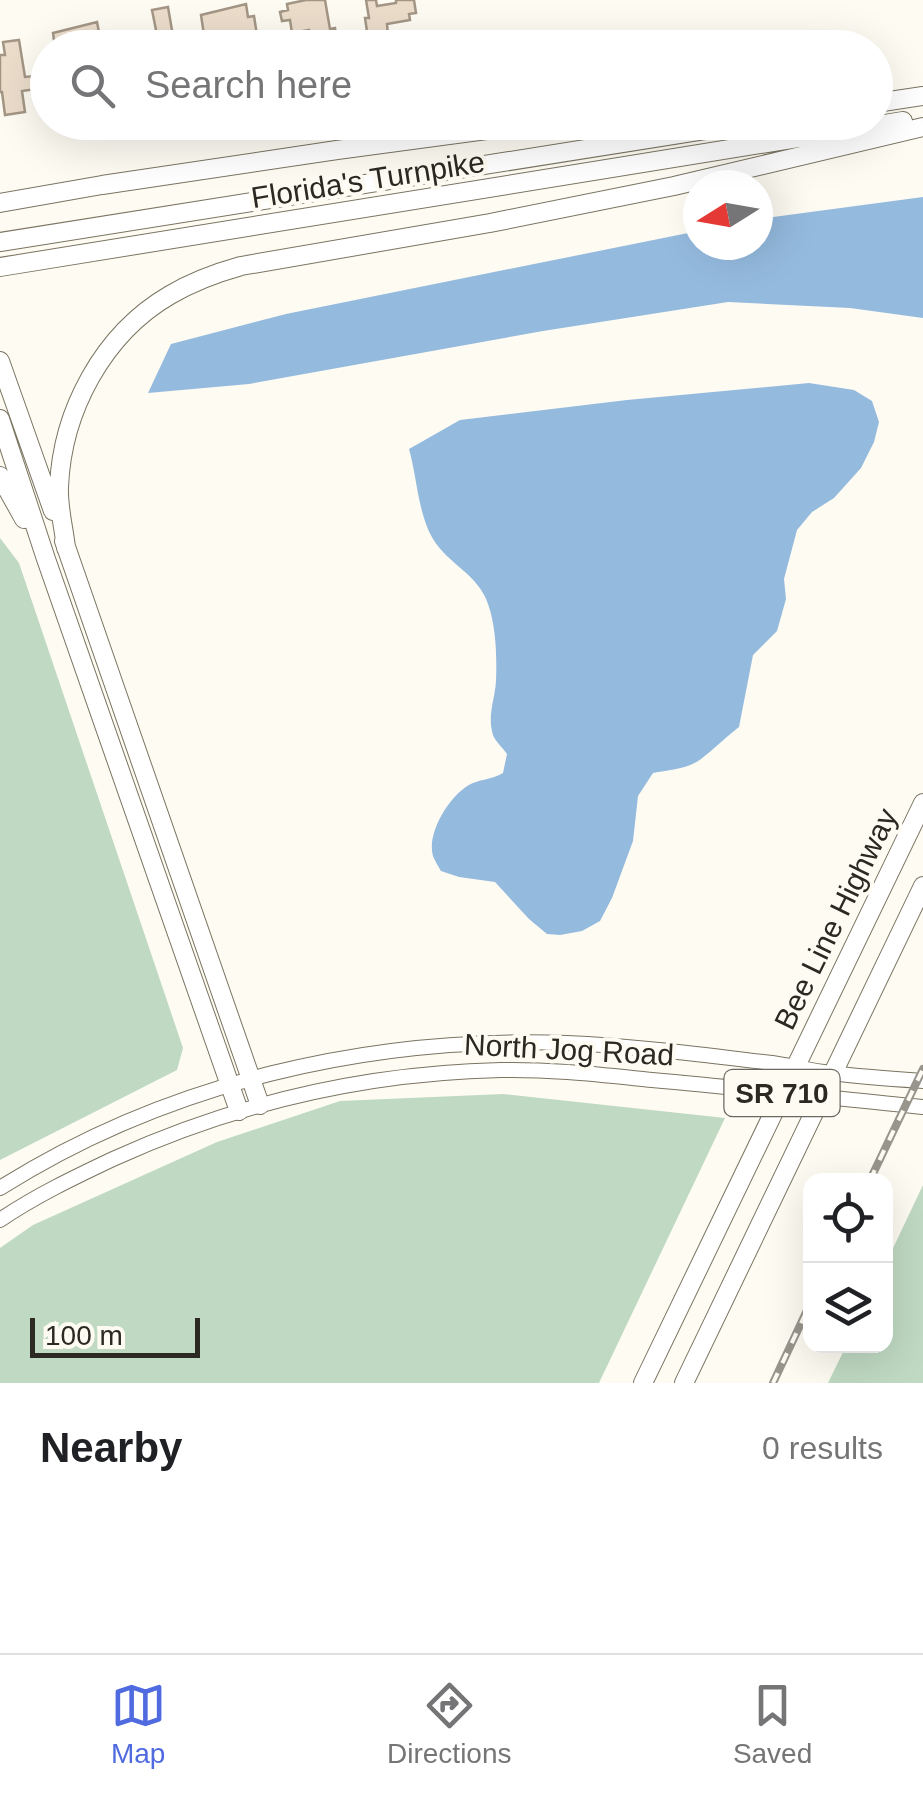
<!DOCTYPE html>
<html lang="en">
<head>
<meta charset="utf-8">
<style>
  :root { --surface:#fff; --page:#f6f6f6; --text:#202124; --muted:#757577; --line:#e0e0e0; --accent:#506be0 }
  body { margin:0; font-family:Arial,sans-serif; background:var(--page); color:var(--text) }
  .controls { position:absolute; right:30px; bottom:30px; display:grid; overflow:hidden; border-radius:20px; box-shadow:0 10px 40px #0002 }
  .controls button { width:90px; height:90px; display:grid; place-items:center; padding:0; border:0; border-bottom:2px solid var(--line); background:var(--surface); color:var(--text); font:50px sans-serif }
  .compass { position:absolute; left:683px; top:170px; width:90px; height:90px; border-radius:50%; background:var(--surface); box-shadow:0 10px 40px #0002; rotate:259deg }
  .scale { position:absolute; left:30px; bottom:25px; width:170px; box-sizing:border-box; padding-left:10px; border:5px solid #2b2921; border-top:0; font-size:28px; line-height:35px; white-space:nowrap; color:#2b2921; -webkit-text-stroke:8px #fefbf3; paint-order:stroke }
  .list { margin:0; padding:0; list-style:none }
  h2 { display:flex; justify-content:space-between; align-items:center; height:130px; margin:0; padding:0 40px; font-size:42px }
  h2 small { font-size:32px; font-weight:400; color:var(--muted) }
  .icon { flex:none; width:55px; height:55px; fill:none; stroke:currentColor; stroke-width:2; stroke-linecap:round; stroke-linejoin:round }
  .map { position:relative; flex:none; width:923px; height:1383px; overflow:hidden }
  .search { position:absolute; background:var(--surface); box-shadow:0 10px 40px #0002; left:30px; right:30px; top:30px; height:110px; display:flex; align-items:center; gap:25px; box-sizing:border-box; padding:0 35px; border-radius:55px; color:var(--muted); font-size:38px }
  .sheet { height:270px; background:var(--surface) }
  nav { display:flex; justify-content:space-around; align-items:center; box-sizing:border-box; height:140px; border-top:2px solid var(--line); background:var(--surface); font-size:28px; color:var(--muted) }
  nav a { display:grid; justify-items:center; gap:5px }
  nav .on { color:var(--accent) }
  .map>svg:first-child { display:block }
  .green { fill:#bfd9c2 }
  .water { fill:#94bade }
  .building { fill:#ecddcb; stroke:#a39685; stroke-width:2.5 }
  .lines { fill:none; stroke-linecap:round; stroke-linejoin:round }
  .secondary-casing { stroke:#7a7461; stroke-width:16 }
  .highway-casing { stroke:#7a7461; stroke-width:20 }
  .secondary { stroke:#fff; stroke-width:14 }
  .highway { stroke:#fff; stroke-width:18 }
  .rail-casing { stroke:#98958d; stroke-width:8 }
  .rail { stroke:#fefbf3; stroke-width:4; stroke-dasharray:11; stroke-linecap:butt }
  .labels { text-anchor:middle; stroke-width:8; stroke-linejoin:round; paint-order:stroke }
  .shield { fill:#fefbf3; stroke:#6a6860; stroke-width:2.5 }
  .shield-label { font-size:28px; font-weight:bold; fill:#2b2921 }
  .street-label { font-size:30px; fill:#2b2921; stroke:#fefbf3 }
</style>
</head>
<body>
<div class="map">
<svg width="923" height="1383" viewBox="0 0 923 1383">
  <rect width="100%" height="100%" fill="#fefbf3"/>
  <path class="green" d="M0 538 19 563 183 1048 177 1070 0 1160Z
    M503 1094 725 1118 599 1383H0V1248L33 1225 217 1142 340 1101Z
    M923 1185V1383H828L846 1346H886V1263Z"/>
  <path class="water" d="M923 197V318L850 308 728 302 543 331 249 384 148 393 171 344 286 314 698 231V245H758V219Z
    M809 383 854 390 872 401 879 422 874 442 861 468 834 498 812 512 797 530 784 579 786 599 777 631 753 655 739 727C726 737 714 749 701 759 688 769 668 770 653 773L638 796 633 841 612 898 600 921 582 931 560 935 547 934 529 919 495 882 459 877 441 871C438 866 435 861 433 856 426 833 451 792 473 783 483 779 493 779 503 773L507 754C503 748 495 741 493 735 487 716 495 699 496 681 497 657 496 626 488 604 479 575 448 564 433 539 418 514 417 477 409 449L460 420 627 400Z"/>
  <path class="building" d="M306 0H325L330 29 335 28 337 43 312 48 309 30 292 33 290 20 282 21 280 12 288 10 287 4Z
    M366 0H376L377 6 396 3V0H414L416 13 409 14 410 20 387 24 388 35 368 38 365 18H369Z
    M246 4 248 17 254 16 259 48H249L248 40 212 46 209 34 204 35 201 15Z
    M168 7 175 48H132L131 39 157 35 152 10Z
    M97 22 102 48H55L53 33Z
    M19 40 25 77 34 76 36 89 22 91 25 112 5 115 2 92H0V55H5L3 42Z"/>
  <g class="lines">
    <defs>
      <path id="secondary" d="M0 1188C168 1082 370 1036 567 1043 635 1046 704 1055 772 1063 792 1066 812 1071 832 1073 862 1077 893 1079 923 1081
        M0 1220C35 1196 75 1177 113 1159 236 1103 367 1073 501 1070 551 1069 602 1075 652 1080 743 1088 833 1098 923 1107"/>
      <path id="highway" d="M876 103 923 96
        M0 203 102 185 337 150 546 122
        M0 242 755 122
        M0 267 903 121
        M0 361 53 511
        M0 419 46 559 239 1111
        M0 476 24 519
        M64 541 260 1105
        M66 548C64 528 58 507 59 487 62 411 103 334 170 295 192 282 216 273 241 266L490 223 674 186 923 127
        M643 1383 923 803
        M684 1383 923 886"/>
    </defs>
    <use href="#secondary" class="secondary-casing"/>
    <use href="#highway" class="highway-casing"/>
    <use href="#secondary" class="secondary"/>
    <use href="#highway" class="highway"/>
    <defs>
      <path id="rail" d="M870 1180 923 1069
        M773 1383 810 1304"/>
    </defs>
    <use href="#rail" class="rail-casing"/>
    <use href="#rail" class="rail"/>
  </g>
  <g class="labels">
    <rect class="shield" x="724.5" y="1070" width="115" height="46" rx="8"/>
    <g class="shield-label">
      <text x="782" y="1103">SR 710</text>
    </g>
    <g class="street-label">
      <text transform="translate(368 180) rotate(-9)" y="10">Florida's Turnpike</text>
      <text transform="translate(836 919) rotate(-64)" y="10">Bee Line Highway</text>
      <text transform="translate(569 1050) rotate(3)" y="10">North Jog Road</text>
    </g>
  </g>
</svg>
<div class="controls">
<button><svg class="icon" aria-label="locate" viewBox="0 0 24 24"><circle cx="12" cy="12" r="6"/><path d="M12 2v4M12 18v4M2 12h4M18 12h4"/></svg></button>
<button><svg class="icon" aria-label="layers" viewBox="0 0 24 24"><path d="M12 4l9 5-9 5-9-5zM3 14l9 5 9-5"/></svg></button>
</div>
<svg class="compass" viewBox="-18 -18 36 36"><path d="M0-13l5 13h-10z" fill="#e53935"/><path d="M0 13l5-13h-10z" fill="#757577"/></svg>
<div class="scale">100 m</div>
<div class="search"><svg class="icon" aria-label="search" viewBox="0 0 24 24"><circle cx="10" cy="10" r="6"/><path d="M15 15l6 6"/></svg>Search here</div>
</div>
<section class="sheet">
<h2>Nearby<small>0 results</small></h2>
<ul class="list">
</ul>
</section>
<nav>
<a class="on"><svg class="icon" aria-label="map" viewBox="0 0 24 24"><path d="M3 6l6-2 6 2 6-2v14l-6 2-6-2-6 2zM9 4v14M15 6v14"/></svg>Map</a>
<a><svg class="icon" aria-label="directions" viewBox="0 0 24 24"><path d="M12 3l9 9-9 9-9-9zM9 14v-3h6M13 9l2 2-2 2"/></svg>Directions</a>
<a><svg class="icon" aria-label="saved" viewBox="0 0 24 24"><path d="M7 4h10v16l-5-4-5 4z"/></svg>Saved</a>
</nav>
</body>
</html>
